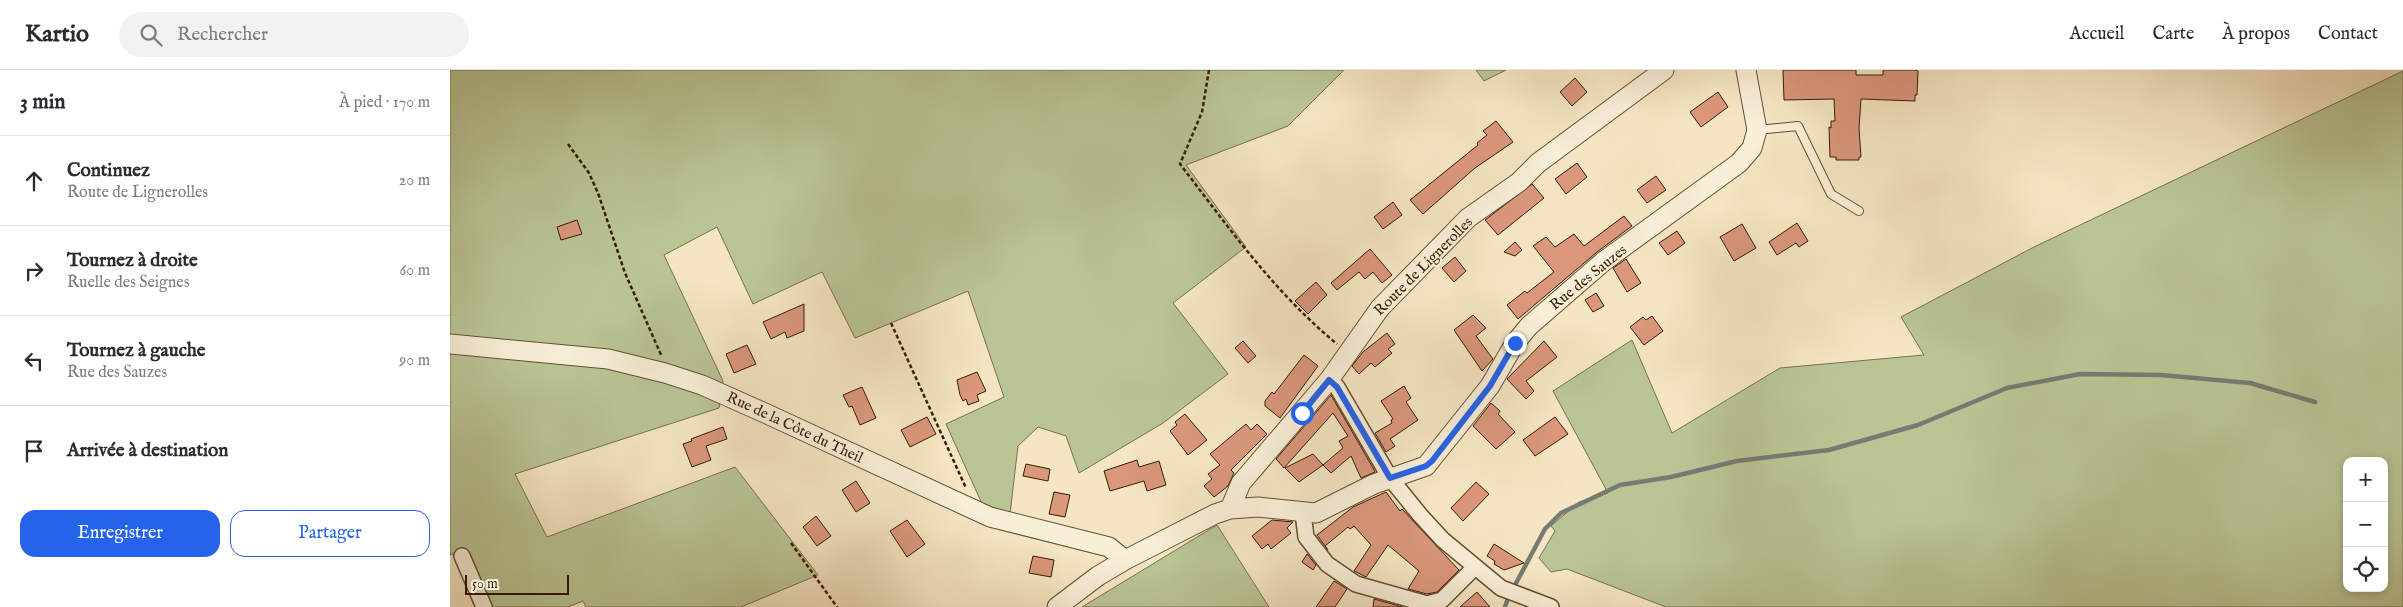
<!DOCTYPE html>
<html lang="fr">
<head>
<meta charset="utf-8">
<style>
  :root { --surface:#fff; --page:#f2f2f3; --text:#2b2b33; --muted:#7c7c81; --line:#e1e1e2; --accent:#2563eb }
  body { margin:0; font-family:"IM FELL English",serif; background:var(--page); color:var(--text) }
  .controls { position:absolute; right:15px; bottom:15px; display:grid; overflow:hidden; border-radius:10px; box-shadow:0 2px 8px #0003 }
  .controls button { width:45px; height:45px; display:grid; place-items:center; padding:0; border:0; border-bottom:1px solid var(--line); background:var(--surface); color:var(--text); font:25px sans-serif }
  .scale { position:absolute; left:15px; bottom:12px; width:104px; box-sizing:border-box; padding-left:5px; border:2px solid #381b02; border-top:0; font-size:14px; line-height:18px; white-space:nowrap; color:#381b02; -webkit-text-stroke:4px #f8efd8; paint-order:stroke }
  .stop { position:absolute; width:15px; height:15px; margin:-11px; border:4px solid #2563eb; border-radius:50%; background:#fff }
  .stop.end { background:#2563eb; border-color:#fff; box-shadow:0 1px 5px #0008 }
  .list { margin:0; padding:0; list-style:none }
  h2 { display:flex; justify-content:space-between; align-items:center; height:65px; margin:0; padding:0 20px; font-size:21px }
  h2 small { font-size:16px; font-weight:400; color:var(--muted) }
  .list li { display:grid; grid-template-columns:32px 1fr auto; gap:15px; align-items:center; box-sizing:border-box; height:90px; padding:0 20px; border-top:1px solid var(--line) }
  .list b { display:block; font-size:19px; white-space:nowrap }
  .list p { margin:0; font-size:16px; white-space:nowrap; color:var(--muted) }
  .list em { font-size:16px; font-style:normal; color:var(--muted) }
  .actions { display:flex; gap:10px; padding:15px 20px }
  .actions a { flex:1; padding:11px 0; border:1px solid var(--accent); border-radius:15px; text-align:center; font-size:18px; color:var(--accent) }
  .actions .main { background:var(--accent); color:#fff }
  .icon { flex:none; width:28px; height:28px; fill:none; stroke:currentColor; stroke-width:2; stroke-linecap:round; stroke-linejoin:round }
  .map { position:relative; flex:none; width:1953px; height:537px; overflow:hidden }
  header { display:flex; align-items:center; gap:30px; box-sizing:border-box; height:70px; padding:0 25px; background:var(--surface); border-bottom:1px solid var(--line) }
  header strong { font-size:24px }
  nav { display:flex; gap:28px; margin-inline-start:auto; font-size:18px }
  .search { width:350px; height:45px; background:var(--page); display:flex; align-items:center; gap:12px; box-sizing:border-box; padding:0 18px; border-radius:28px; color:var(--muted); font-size:19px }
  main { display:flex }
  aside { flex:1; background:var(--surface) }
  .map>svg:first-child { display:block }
  .green { fill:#bac595; stroke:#79704c; fill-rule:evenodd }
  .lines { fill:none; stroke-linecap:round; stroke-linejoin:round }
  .stream { stroke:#767c72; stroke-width:4.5 }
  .building { fill:#da977c; stroke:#381b02 }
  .service-casing { stroke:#674e32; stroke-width:10 }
  .minor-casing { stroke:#674e32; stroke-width:18 }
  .tertiary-casing { stroke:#674e32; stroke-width:21 }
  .path { stroke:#381b02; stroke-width:2.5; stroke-dasharray:4 2.5; stroke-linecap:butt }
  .service { stroke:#f8efd8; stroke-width:8 }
  .minor { stroke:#f8efd8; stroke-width:15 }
  .tertiary { stroke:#f8efd8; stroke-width:19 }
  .route { stroke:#2563eb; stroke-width:6 }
  .labels { text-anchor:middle; stroke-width:4.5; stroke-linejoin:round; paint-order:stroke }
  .street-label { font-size:15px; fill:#381b02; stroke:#f8efd8 }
</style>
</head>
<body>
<header>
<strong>Kartio</strong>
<div class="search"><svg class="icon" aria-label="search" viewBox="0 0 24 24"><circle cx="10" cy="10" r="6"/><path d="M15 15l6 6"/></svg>Rechercher</div>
<nav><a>Accueil</a><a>Carte</a><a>À propos</a><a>Contact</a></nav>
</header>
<main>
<aside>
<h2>3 min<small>À pied · 170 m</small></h2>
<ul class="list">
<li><svg class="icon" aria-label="ahead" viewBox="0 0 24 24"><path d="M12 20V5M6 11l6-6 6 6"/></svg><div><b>Continuez</b><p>Route de Lignerolles</p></div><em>20 m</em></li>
<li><svg class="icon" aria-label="right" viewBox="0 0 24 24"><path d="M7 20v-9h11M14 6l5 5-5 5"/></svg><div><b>Tournez à droite</b><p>Ruelle des Seignes</p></div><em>60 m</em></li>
<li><svg class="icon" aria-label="left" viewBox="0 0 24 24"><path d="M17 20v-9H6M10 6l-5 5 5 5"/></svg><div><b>Tournez à gauche</b><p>Rue des Sauzes</p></div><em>90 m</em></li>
<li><svg class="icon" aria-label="arrive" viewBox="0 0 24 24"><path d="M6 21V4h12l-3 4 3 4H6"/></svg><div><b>Arrivée à destination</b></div></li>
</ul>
<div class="actions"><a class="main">Enregistrer</a><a>Partager</a></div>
</aside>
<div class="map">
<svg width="1953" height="537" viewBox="0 0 1953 537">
  <rect width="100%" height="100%" fill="#f5e6c3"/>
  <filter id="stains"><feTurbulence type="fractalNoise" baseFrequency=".004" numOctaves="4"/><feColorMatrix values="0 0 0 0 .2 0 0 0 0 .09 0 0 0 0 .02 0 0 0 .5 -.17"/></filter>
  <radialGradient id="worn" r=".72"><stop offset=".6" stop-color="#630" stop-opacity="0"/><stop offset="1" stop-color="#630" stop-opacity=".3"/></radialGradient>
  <path class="green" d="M0 0H894L838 56 736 95 796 177 723 233 778 304 713 353 629 403 616 366 588 357 568 376 560 444 533 436 496 354 554 327 518 221 405 268 372 202 303 234 267 157 214 185 273 311 269 338 65 404 97 467 285 397 368 505 291 537H136L133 531 118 537H40L16 480 0 485Z
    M1026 0H1056L1034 11Z
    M1953 1V537H1216L1117 499 1101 502 1089 488 1105 461 1101 456 1129 432 1158 423 1103 321 1182 270 1222 363 1330 298 1474 285 1451 247 1584 177ZM1897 391H1934V518H1897Z
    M767 455 819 537H632Z"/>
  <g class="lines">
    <path class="stream" d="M1065 515 1095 459 1111 443 1170 415 1221 407 1287 391 1379 380 1468 355 1557 318 1630 304 1711 305 1800 313 1865 332
      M1055 537 1057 531"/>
  </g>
  <path class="building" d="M1333 0H1406V5H1433V0H1465L1468 1 1467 25H1465V31L1411 29 1409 58 1411 87H1409V90H1386V87H1380L1379 57 1381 58V51H1385L1384 29 1334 30Z
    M1125 8 1137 22 1122 36 1110 22Z
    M1268 22 1278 37 1251 57 1240 42Z
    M1046 51 1063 72 1025 98 973 144 960 130 1028 75 1027 73 1037 65 1033 61Z
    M1127 93 1137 107 1116 124 1105 109Z
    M1206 106 1216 120 1197 133 1187 120Z
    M1082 114 1094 128 1048 165 1035 150Z
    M943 132 952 145 933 159 924 147Z
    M1174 146 1182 156 1147 182 1068 249 1057 235 1075 221 1077 223 1104 202 1083 176 1096 167 1105 177 1124 164 1134 176Z
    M127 150 132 164 111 170 107 157Z
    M1347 153 1358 171 1349 177 1346 173 1327 185 1319 172Z
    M1292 154 1306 178 1284 191 1270 167Z
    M1227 161 1235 173 1218 185 1209 173Z
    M1065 172 1072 180 1065 186 1054 182Z
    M920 179 942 205 932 213 923 202 915 209 909 202 887 220 881 213Z
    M1005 187 1016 201 1004 212 992 198Z
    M1176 189 1191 213 1177 222 1163 198Z
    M866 212 877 225 858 244 845 231Z
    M1146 223 1154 236 1143 242 1135 230Z
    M354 234V261L337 268 335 262 321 269 313 252Z
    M1023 245 1036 258 1026 266 1043 289 1032 301 1004 260Z
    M1202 246 1213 261 1194 275 1180 257 1193 247 1196 250Z
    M937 263 945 274 938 279 942 283 925 297 921 293 909 304 902 296 913 282Z
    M793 271 806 286 798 293 785 278Z
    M1094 271 1107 287 1076 311 1084 321 1076 329 1057 309Z
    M297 275 306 294 284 303 276 284Z
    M854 285 868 296 830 348 815 336V331L822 322 824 324Z
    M527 302 536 321 527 325 529 331 518 335 516 329 513 331 510 325 507 310Z
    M954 316 961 328 956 332 968 350 940 369 945 376 936 382 925 363 942 353 941 350 943 349 931 331Z
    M412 317 426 348 410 355 402 336 399 337 393 325Z
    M881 325 923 398 925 402 911 408 901 386 881 403 873 395 893 378 889 371 898 366 883 343 834 398 826 389Z
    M1041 333 1050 341 1048 344 1065 362 1046 379 1023 356Z
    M735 344 757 370 738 385 720 361 727 355 725 352Z
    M477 347 486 364 460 377 451 360Z
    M1105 347 1118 364 1085 386 1073 370Z
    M796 354 801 360 807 354 817 364 781 400 784 403 778 416 764 427 754 416 762 409 758 404 770 395 760 384Z
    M273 357 277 369 256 376 261 390 242 397 233 374 242 371 241 369Z
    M863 384 873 395 849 412 835 398Z
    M687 390 689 397 709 391 716 415 697 421 694 411 660 421 654 401Z
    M576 394 600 399 598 411 573 406Z
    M406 411 420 433 406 442 392 420Z
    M1026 412 1039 424 1013 451 1001 438Z
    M604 422 620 425 615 447 599 444Z
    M936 422 950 441 952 439 1009 500 987 522 977 524 958 519 969 501 938 475 916 507 904 501 921 475 904 456 900 459 898 457 875 476 878 480 867 465 903 437Z
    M366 446 381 466 367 476 353 457Z
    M457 450 475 474 457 487 440 461Z
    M822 450 843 452 837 458 841 463 821 479 818 474 812 479 802 466Z
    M1044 474 1074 493 1054 500 1044 494 1045 491 1037 486Z
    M857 484 866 495 863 500 852 492Z
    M583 486 604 490 601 507 579 503Z
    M884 511 897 519 885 537H866Z
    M1027 522 1040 537H1010Z
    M924 529 953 537H923Z"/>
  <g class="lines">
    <defs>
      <path id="service" d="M1307 60 1348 56 1381 124 1409 141"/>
      <path id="minor" d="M879 310 887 317 940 408 970 445 993 470 1051 518 1101 537
        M853 443 856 467 877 494 906 514 977 534 992 530 1025 497
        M12 486 34 537"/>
      <path id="tertiary" d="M0 274 158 289 215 303 252 315 317 344 540 447 659 477 675 490
        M780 439 791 413 879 310 930 238 1018 148 1069 112 1088 93 1214 0
        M607 537 648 506 675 490 765 444 780 439 808 437 866 443 924 414 976 396 1040 316 1065 273 1079 256 1154 191 1289 93 1302 78 1307 60 1296 0"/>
    </defs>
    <use href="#service" class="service-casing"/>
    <use href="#minor" class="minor-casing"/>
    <use href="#tertiary" class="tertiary-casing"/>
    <path class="path" d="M759 0 752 42 730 94C779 158 825 223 887 274
      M118 74 139 103 148 123 175 203 212 287
      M441 253 516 418
      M341 473 387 537"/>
    <use href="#service" class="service"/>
    <use href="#minor" class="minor"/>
    <use href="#tertiary" class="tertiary"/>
  </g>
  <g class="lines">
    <path class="route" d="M852 343 879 310 887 317 940 408 976 396 982 391 1040 316 1065 273"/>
  </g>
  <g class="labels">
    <g class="street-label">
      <text transform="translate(973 196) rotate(-45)" y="5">Route de Lignerolles</text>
      <text transform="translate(1138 207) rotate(-39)" y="5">Rue des Sauzes</text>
      <text transform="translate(345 357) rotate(25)" y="5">Rue de la Côte du Theil</text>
    </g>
  </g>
  <rect width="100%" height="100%" filter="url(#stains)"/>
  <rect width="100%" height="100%" fill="url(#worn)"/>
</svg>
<div class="controls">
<button>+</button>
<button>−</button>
<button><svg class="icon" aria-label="locate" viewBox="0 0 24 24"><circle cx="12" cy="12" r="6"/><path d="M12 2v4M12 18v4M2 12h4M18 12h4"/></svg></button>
</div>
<div class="scale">50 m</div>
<div class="stop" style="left:852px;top:343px"></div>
<div class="stop end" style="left:1065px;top:273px"></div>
</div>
</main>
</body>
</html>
